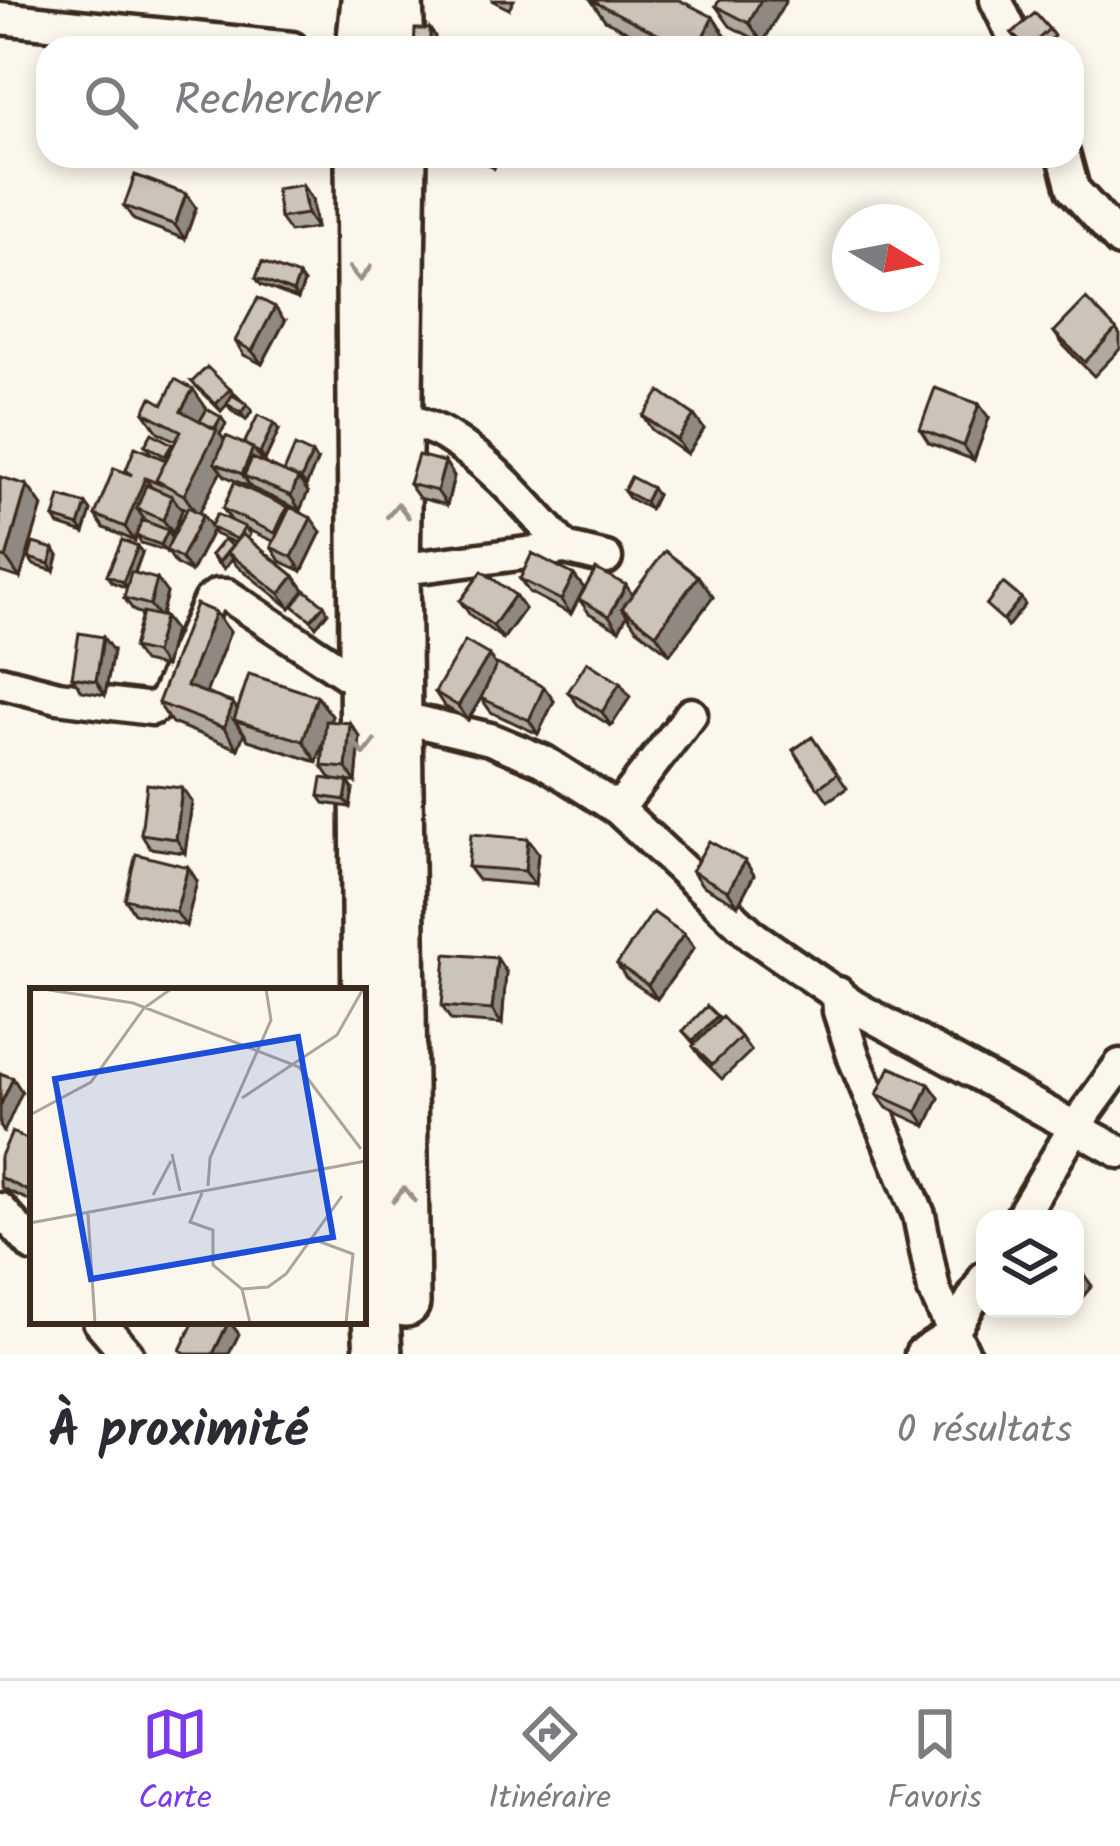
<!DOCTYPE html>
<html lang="fr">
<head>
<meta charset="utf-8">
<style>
  :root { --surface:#fff; --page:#f7f7f7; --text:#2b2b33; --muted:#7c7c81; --line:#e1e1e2; --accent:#7c3aed }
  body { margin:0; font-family:Kalam,sans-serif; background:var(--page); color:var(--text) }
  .controls { position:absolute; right:36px; bottom:36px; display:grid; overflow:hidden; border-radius:24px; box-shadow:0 6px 18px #0003 }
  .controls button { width:108px; height:108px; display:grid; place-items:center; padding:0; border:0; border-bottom:3px solid var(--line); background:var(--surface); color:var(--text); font:60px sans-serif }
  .compass { position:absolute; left:832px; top:204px; width:108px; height:108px; border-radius:50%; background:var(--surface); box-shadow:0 6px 18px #0003; rotate:100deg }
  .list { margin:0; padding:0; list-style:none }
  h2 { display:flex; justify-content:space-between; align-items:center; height:156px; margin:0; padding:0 48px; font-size:51px }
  h2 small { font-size:39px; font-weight:400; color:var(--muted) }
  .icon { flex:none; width:66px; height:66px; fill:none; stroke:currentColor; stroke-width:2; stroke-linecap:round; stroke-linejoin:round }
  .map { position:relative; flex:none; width:1120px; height:1354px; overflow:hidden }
  .search { position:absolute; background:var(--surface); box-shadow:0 6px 18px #0003; left:36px; right:36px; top:36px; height:132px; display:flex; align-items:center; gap:30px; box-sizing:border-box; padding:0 42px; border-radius:36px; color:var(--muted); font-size:45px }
  .sheet { height:324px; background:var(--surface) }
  nav { display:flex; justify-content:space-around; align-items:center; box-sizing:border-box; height:168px; border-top:3px solid var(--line); background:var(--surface); font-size:33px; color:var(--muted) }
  nav a { display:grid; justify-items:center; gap:6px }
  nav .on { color:var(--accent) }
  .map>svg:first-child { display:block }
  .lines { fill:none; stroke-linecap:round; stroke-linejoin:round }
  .minor-casing { stroke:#3b2a1e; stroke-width:39 }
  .primary-casing { stroke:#3b2a1e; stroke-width:54 }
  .minor { stroke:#fbf7ec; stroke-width:30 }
  .primary { stroke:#fbf7ec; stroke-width:45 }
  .wall { fill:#afa99f; stroke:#3b2a1e; stroke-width:3; fill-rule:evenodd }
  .shaded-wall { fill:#8f8982; stroke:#3b2a1e; stroke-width:3 }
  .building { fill:#ccc4b9; stroke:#3b2a1e; stroke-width:3 }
  .oneway { stroke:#9b9085 }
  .inset-road { fill:none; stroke:#aea59a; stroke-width:3 }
  .view { fill:#1d4ed8; fill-opacity:0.15; stroke:#1d4ed8; stroke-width:6 }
  .inset-edge { fill:none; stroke:#3b2a1e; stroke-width:6 }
</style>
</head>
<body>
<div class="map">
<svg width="1120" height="1354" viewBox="0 0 1120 1354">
  <rect width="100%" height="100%" fill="#fbf7ec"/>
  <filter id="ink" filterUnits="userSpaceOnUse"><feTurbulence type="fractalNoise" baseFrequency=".00833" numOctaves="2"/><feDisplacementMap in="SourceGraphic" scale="24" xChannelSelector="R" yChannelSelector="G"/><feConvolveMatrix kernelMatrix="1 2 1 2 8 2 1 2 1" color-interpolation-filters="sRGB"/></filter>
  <g filter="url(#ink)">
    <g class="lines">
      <defs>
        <path id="minor" d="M996 0 1019 48
          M0 18 292 48
          M1064 156 1073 189 1120 241
          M400 417C415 422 432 427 445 435 492 463 529 508 565 548
          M396 570 565 548 606 558
          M0 682 58 697 152 709 165 701 209 601 217 595H227L363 685
          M397 727 420 722 490 739 543 761 618 809 754 937 855 1007 1120 1152
          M618 809 691 714
          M838 993 839 1011 854 1058 919 1215 934 1290 964 1354
          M0 1209 33 1246
          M1020 1219 1075 1127 1120 1065
          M99 1321 127 1354
          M921 1354 952 1334 985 1277"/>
        <path id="primary" d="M399 0 401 48
          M360 48 365 0
          M359 156 367 1152 378 1354
          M403 156 396 570 406 1303"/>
      </defs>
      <use href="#minor" class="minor-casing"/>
      <use href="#primary" class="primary-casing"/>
      <use href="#minor" class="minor"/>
      <use href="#primary" class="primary"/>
    </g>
    <path class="wall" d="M491 0H514L509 9Z
      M591 0 727 38 722 48H659L605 20Z
      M786 0 763 43 730 26 716 6Z
      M1049 29 1054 36 1041 48H1024L1012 33Z
      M471 156H500L494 168Z
      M302 185 312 199 316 228 290 232 280 218Z
      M124 206 196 208 185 239 134 220Z
      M299 276 304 283 298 299 261 285 256 278Z
      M285 321 262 364 244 355 235 341Z
      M1116 329 1120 335V349L1094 376 1064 346 1054 332Z
      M192 382 230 389 252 411 246 420 232 411 227 404 221 411Z
      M163 404 207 409 226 424 220 434 224 440 244 444 279 430 265 460 260 458 262 462 284 472 317 461 306 486 303 485 308 492 300 510 225 476 221 471 199 513 211 526 231 520 223 509 289 510 321 532 302 571 280 561 271 547 273 541 246 529 250 534 248 539 294 576 304 590 290 608 237 566 232 559 224 569 216 562 211 555 232 546 235 543 215 534 213 530 191 572 176 564 167 551 141 543 137 536 135 541 104 528 95 515 128 473 150 452 145 445 174 446 176 441 158 432 144 412ZM178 505 187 510 172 537 169 532 173 533 182 510Z
      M694 415 704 429 687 454 652 430 643 416Z
      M989 418 974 460 929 443 920 429Z
      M445 462 454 476 447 505 419 498 409 484Z
      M0 477 27 485 42 506 20 578 0 572Z
      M624 491 657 495 650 509 629 498Z
      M86 504 91 511 84 533 59 525 54 518Z
      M142 553 135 573 167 593 161 616 164 617 174 630 165 667 143 662 133 648 142 614 134 611 124 598 127 588 112 582 107 575Z
      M58 556 54 571 34 565 29 558Z
      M698 576 713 597 670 654 636 628 627 615 619 630 589 613 579 599 632 594Z
      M520 579 584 588 571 614 529 592Z
      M515 595 525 609 503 639 470 615 460 601Z
      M215 612 230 632 206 693 237 710 317 696 332 716 330 722 350 723 360 737 356 782 336 781 348 782 353 789 350 807 324 803 319 796 332 780 322 766 325 737 317 762 248 740 244 733 238 749 172 723 158 703Z
      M113 651 105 695 82 691 72 677Z
      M489 655 496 666 554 701 538 734 491 712 481 698 468 720 444 706 435 692Z
      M620 683 630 697 611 726 578 705 568 692Z
      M812 737 847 788 828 801 793 750Z
      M182 788 192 802 185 853 150 848 141 834Z
      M528 839 538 853 535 885 478 880 468 867Z
      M745 861 754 875 738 905 702 885 692 871Z
      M188 867 197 881 186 926 134 913 125 899Z
      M684 934 694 948 657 999 626 978 617 964Z
      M506 972 502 1024 451 1020 442 1006Z
      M717 1016 741 1037 751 1051 722 1079 703 1060 693 1046 695 1045 683 1031Z
      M929 1084 939 1098 926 1126 887 1108 877 1094Z
      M33 1142V1202L2 1188 0 1184V1158Z"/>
    <path class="shaded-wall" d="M761 0H786L763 43 749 23Z
      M713 17 727 38 722 48H697Z
      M430 29 435 36V48H430Z
      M486 156H500L494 168Z
      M302 185 312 199 316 228 307 214Z
      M186 194 196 208 185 239 175 225Z
      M299 276 304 283 298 299 293 292Z
      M275 307 285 321 262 364 252 351Z
      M193 389 207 409 195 431 181 411Z
      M230 389 235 396 221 411 216 404Z
      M247 404 252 411 246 420 241 413Z
      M979 404 989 418 974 460 964 446Z
      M694 415 704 429 687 454 677 440Z
      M221 417 226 424 220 434 232 451 215 463 221 471 198 515 184 495Z
      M274 423 279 430 265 460 260 453Z
      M253 448 263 462 244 476 251 488 242 474Z
      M312 454 317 461 306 486 301 479Z
      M445 462 454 476 447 505 437 491Z
      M145 478 155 492 137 509 144 519 135 541 125 527Z
      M298 478 308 492 300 510 291 496Z
      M27 485 42 506 20 578 6 558Z
      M652 488 657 495 650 509 645 502Z
      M172 496 182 510 173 533 163 520Z
      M86 504 91 511 84 533 79 526Z
      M203 515 213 529 191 572 181 558Z
      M311 518 321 532 302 571 292 557Z
      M168 530 172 537 166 552 161 545Z
      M138 546 142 553 128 589 123 582Z
      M54 549 58 556 54 571 49 564Z
      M227 552 232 559 224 569 219 562Z
      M574 575 584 588 571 614 561 600Z
      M294 576 304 590 290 608 280 594Z
      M698 576 713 597 670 654 656 634Z
      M157 579 167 593 160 618 150 605Z
      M626 585 635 599 622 608 627 615 619 630 609 616Z
      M515 595 525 609 503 639 493 626Z
      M1021 598 1025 605 1007 627 1003 620Z
      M324 605 328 612 316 627 311 620Z
      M215 612 230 632 201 706 187 686Z
      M164 617 174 630 165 667 155 653Z
      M103 637 113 651 105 695 96 681Z
      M489 655 498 669 468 720 458 706Z
      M620 683 630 697 611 726 602 712Z
      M544 687 554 701 538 734 529 720Z
      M317 696 332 716 317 762 303 741Z
      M233 703 247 724 234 720 244 733 238 749 224 728Z
      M350 723 360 737 356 782 346 768Z
      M348 782 353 789 350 807 345 800Z
      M182 788 192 802 185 853 176 839Z
      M528 839 538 853 535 885 525 871Z
      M745 861 754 875 738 905 728 891Z
      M188 867 197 881 186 926 176 912Z
      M684 934 694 948 657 999 648 985Z
      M497 958 506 972 502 1024 492 1010Z
      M717 1016 721 1023 698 1048 693 1041Z
      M13 1078 22 1092 4 1132 0 1126V1106Z
      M929 1084 939 1098 926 1126 917 1112Z
      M1082 1272 1092 1286 1075 1306V1281Z
      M229 1321 239 1334 229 1354H213Z"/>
    <path class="building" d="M591 0H679L713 17 697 48H685Z
      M719 0H761L749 23 716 6Z
      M1035 13 1049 29 1029 48H1026L1012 33Z
      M415 29H430V48H414Z
      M285 40 302 46 301 48H282Z
      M135 175 186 194 175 225 124 206Z
      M302 185 307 214 280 218 276 189Z
      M262 262 299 276 293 292 256 278Z
      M258 298 275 307 252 351 235 341Z
      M1086 299 1116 329 1085 362 1054 332Z
      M207 367 230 389 216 404 192 382Z
      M175 379 193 389 181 411 217 430 184 495 156 480 181 431 144 412 151 397 163 404Z
      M935 388 979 404 964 446 920 429Z
      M660 391 694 415 677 440 643 416Z
      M232 395 247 404 241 413 227 404Z
      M207 409 221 417 214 429 200 421Z
      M258 415 274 423 260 453 244 444Z
      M152 433 172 444 165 456 145 445Z
      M226 436 253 448 242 474 215 463Z
      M295 446 312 454 301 479 284 472Z
      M135 447 166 460 156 480 159 484 145 478 125 527 95 515 114 468 132 475 126 470Z
      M418 455 445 462 437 491 409 484Z
      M252 458 298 478 291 496 244 476Z
      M0 477 27 485 6 558 0 556Z
      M631 477 652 488 645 502 624 491Z
      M234 483 287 507 275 533 223 509Z
      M146 485 172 496 163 520 137 509Z
      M60 496 86 504 79 526 54 518Z
      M188 507 203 515 181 558 166 550Z
      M290 507 311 518 292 557 271 547Z
      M217 514 245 527 237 539 210 527Z
      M142 520 168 530 161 545 136 536Z
      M242 534 294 576 280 594 227 552Z
      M224 539 232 546 219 562 211 555Z
      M122 540 138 546 123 582 107 575Z
      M33 543 54 549 49 564 29 558Z
      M665 551 698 576 656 634 622 608Z
      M532 553 574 575 561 600 520 579Z
      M596 569 626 585 609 616 579 599Z
      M482 571 515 595 493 626 460 601Z
      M131 572 157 579 150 605 124 598Z
      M1003 583 1021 598 1003 620 986 605Z
      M305 590 324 605 311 620 293 606Z
      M196 604 215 612 187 686 233 703 224 728 158 703Z
      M143 612 164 617 155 653 133 648Z
      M79 633 103 637 96 681 72 677Z
      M465 641 489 655 458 706 435 692Z
      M587 662 620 683 602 712 568 692Z
      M497 664 544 687 529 720 481 698Z
      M249 674 317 696 303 741 234 720Z
      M326 721 350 723 346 768 322 766Z
      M812 737 837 774 818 788 793 750Z
      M322 778 348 782 345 800 319 796Z
      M147 784 182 788 176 839 141 834Z
      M471 834 528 839 525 871 468 867Z
      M709 841 745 861 728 891 692 871Z
      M136 854 188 867 176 912 125 899Z
      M653 912 684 934 648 985 617 964Z
      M446 954 497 958 492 1010 442 1006Z
      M707 1006 717 1016 693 1041 683 1031Z
      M722 1017 741 1037 712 1065 693 1046Z
      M890 1067 929 1084 917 1112 877 1094Z
      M0 1073 13 1078 0 1106Z
      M12 1132 33 1142V1186L30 1192 0 1177V1158Z
      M1075 1266 1082 1272 1075 1281Z
      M194 1321H229L213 1354H188L180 1350Z"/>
    <defs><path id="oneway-chevron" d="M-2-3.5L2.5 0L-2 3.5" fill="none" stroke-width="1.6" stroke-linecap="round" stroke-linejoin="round" transform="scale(3)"/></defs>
    <g class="oneway">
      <use href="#oneway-chevron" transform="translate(360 273) rotate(89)"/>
      <use href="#oneway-chevron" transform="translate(398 511) rotate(-89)"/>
      <use href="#oneway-chevron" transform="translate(364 747) rotate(89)"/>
      <use href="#oneway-chevron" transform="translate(404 1195) rotate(-91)"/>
    </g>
  </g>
  <g transform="translate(30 988)">
    <rect width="336" height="336" fill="#fbf7ec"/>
    <path class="inset-road" d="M13 1 103 15 269 79 331 161M212 110 307 47 333 1M0 127 61 94 114 20 141 1M142 166 150 203M178 198 180 170 241 32 236 1M172 205 160 234 183 242V277L212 301 220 335M123 207 141 173M58 226 65 335M0 235 336 173M280 250 323 266 316 335M212 301 238 299 256 286 312 208"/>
    <path class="view" d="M268 49 303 249 61 291 25 91Z"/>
    <rect width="336" height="336" class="inset-edge"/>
  </g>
</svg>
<div class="controls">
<button><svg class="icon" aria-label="layers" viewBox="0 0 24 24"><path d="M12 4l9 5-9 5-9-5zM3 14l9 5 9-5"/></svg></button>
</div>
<svg class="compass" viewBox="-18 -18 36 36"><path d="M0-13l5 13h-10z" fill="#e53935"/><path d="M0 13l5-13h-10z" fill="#7c7c81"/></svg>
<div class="search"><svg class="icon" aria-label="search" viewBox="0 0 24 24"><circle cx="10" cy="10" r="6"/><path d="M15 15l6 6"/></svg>Rechercher</div>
</div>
<section class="sheet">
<h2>À proximité<small>0 résultats</small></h2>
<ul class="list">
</ul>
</section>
<nav>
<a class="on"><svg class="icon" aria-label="map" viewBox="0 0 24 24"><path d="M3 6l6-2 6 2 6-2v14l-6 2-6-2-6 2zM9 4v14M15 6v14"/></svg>Carte</a>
<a><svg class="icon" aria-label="directions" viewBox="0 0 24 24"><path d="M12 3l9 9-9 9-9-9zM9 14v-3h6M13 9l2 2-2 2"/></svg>Itinéraire</a>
<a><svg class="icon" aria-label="saved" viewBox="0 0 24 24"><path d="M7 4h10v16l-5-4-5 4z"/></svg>Favoris</a>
</nav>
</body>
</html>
